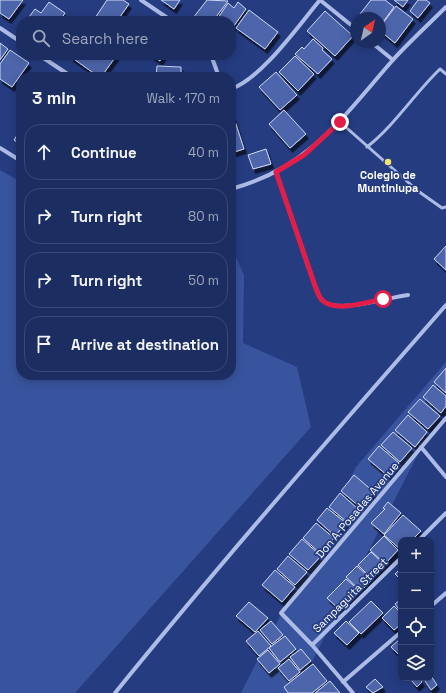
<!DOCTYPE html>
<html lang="en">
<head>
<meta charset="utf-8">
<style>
  :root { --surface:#1c2d61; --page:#253567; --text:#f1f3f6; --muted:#a0a8bd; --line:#3a4976 }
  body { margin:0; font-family:"Space Grotesk",sans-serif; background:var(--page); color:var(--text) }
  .controls { position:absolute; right:12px; bottom:12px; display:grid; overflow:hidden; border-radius:8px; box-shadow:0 2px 10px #0003 }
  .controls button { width:36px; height:36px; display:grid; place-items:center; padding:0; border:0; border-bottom:1px solid var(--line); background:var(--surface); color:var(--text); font:20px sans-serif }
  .compass { position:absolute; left:350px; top:12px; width:36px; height:36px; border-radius:50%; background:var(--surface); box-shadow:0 2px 10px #0003; rotate:34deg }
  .stop { position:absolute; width:12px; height:12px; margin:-9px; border:3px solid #e11d48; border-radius:50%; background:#fff }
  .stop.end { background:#e11d48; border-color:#fff; box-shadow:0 1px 4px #0008 }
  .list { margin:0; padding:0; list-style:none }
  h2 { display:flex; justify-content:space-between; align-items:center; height:52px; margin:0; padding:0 16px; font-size:17px }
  h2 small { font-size:13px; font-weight:400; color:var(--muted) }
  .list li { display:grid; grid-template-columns:26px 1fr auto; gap:12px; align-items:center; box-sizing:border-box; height:56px; margin:0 8px 8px; padding:0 8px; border:1px solid var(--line); border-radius:16px }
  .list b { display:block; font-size:15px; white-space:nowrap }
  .list em { font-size:13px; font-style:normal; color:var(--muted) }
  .icon { flex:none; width:22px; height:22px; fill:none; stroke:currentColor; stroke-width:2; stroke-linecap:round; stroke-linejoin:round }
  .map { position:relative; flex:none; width:446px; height:693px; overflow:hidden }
  .search { position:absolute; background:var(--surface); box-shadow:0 2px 10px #0003; left:16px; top:16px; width:220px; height:44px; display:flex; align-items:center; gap:10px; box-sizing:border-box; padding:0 14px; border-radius:16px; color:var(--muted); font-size:15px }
  .panel { position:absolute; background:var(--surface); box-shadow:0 2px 10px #0003; left:16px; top:72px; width:220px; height:308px; border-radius:16px }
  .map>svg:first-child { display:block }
  .green { fill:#39549e }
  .building { fill:#4d65aa; stroke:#cfd9f5; filter:url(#shadow) }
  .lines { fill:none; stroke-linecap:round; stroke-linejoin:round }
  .lane { stroke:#acbce7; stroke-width:3 }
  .street { stroke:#acbce7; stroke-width:4 }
  .route { stroke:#e11d48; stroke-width:5 }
  .poi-dot { fill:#f0e470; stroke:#253c81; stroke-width:1.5 }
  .labels { text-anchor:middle; stroke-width:3.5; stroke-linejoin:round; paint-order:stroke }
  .poi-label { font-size:11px; font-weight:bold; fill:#fff; stroke:#253c81 }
  .street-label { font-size:11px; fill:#fff; stroke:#253c81 }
</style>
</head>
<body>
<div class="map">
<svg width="446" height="693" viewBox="0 0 446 693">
  <defs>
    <filter id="shadow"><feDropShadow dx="2.5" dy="4.5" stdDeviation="0" flood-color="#0009"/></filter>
  </defs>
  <rect width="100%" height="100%" fill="#253c81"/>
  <path class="green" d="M0 170 21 182V375H231V246L244 275 243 343 297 367 311 427 75 693H0Z
    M446 362V399L296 693H241L356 467Z"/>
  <path class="building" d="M0 0H23L9 19 0 13Z
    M107 0H123L129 4 117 21H93Z
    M161 0H180L174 9Z
    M207 0 228 1 213 21H197L193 18Z
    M371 0H385L394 7 380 26V18H366L360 14Z
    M394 0H408L403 7Z
    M418 0H426L430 3 418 18 410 11Z
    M49 2 65 13 60 21H26L35 9 41 13Z
    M238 2 246 9 231 30V21H216L228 3 234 8Z
    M396 6 413 19 395 43 380 31V27Z
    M249 10 278 32 265 49 236 28Z
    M325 11 353 36 335 56 307 31Z
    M313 39 323 48 322 50 332 59 318 74 295 54 302 47 304 49Z
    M0 43 8 49 0 60Z
    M10 50 29 63 12 87 0 79V64Z
    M72 55H117L101 77H99L71 57Z
    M151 55H164L160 61Z
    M295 56 314 74 298 91 279 72Z
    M157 66 181 67V74L188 75V77H156Z
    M276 72 297 95 280 110 259 87Z
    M284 110 306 134 290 148 269 124Z
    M233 115 244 149 231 153V116Z
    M21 129V145L14 140Z
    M266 149 271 164 253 169 248 155Z
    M446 246V270L434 259Z
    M446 368V393L434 382Z
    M433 385 446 396V406L441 413 423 397Z
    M420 399 440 416 428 429 408 412Z
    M408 415 427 432 415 447 395 430Z
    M393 432 412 448 400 462 381 445Z
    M379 446 399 463 388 476 368 459Z
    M354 475 374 492 360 507 341 491Z
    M340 493 358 509 347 522 329 507Z
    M388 502 401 513 384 534 371 523 385 509 383 508Z
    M327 508 346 523 335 536 317 520Z
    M403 515 421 531 412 540H401V550L384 535Z
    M316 523 334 538 321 554 303 538Z
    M384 536 398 550 385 564 370 550Z
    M302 539 321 556 308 570 289 554Z
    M371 552 385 565 372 579 358 565Z
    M288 556 307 572 295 585 277 569Z
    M357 566 372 580 361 591 346 577Z
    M401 568V580L395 574Z
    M275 570 295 587 282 602 262 585Z
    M346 579 360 591 341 611 327 598Z
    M401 599V612L395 604Z
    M371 601 383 613 361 634 349 622Z
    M249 602 268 618 255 632 236 616Z
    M394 606 401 613V624L394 630 382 618Z
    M271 621 283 635 272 644 260 630Z
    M346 621 359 633 347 645 334 633Z
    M258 631 271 646 259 656 246 641Z
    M285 636 296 649 280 662 269 648Z
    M400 639 401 641V652L398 654 391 647Z
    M301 649 311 661 300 670 290 657Z
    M268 650 280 664 269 673 257 659Z
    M289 659 300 672 289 681 278 668Z
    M313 664 327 681 312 693H288L284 687Z
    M431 676 437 685 431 690 423 678H431Z
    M414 678H419L422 682 417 687 411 680Z
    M375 679 383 687 373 693 366 687Z
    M330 681 340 693H315Z"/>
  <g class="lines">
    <path class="lane" d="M340 122 418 191 442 208 446 207
      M367 147C395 125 414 94 440 69L446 74"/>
    <path class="street" d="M141 0 172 21
      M320 0 356 29
      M0 28 21 42
      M371 42 393 60
      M39 55 72 77
      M211 55 219 77
      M231 89C262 78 298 26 320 0
      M0 148 21 161
      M276 172 314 283C316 288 318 296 322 300 336 315 389 297 408 295
      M231 189C309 168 342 118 392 61 409 42 428 25 446 7
      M421 447 446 477
      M419 540 446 513
      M431 606 446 593
      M312 645 401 558
      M343 682 401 632
      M115 693C222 561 334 433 446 305
      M353 693 312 645 281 613 446 418"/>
  </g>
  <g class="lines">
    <path class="route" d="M340 122 304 155 276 172 314 283C316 288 318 296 322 300 335 313 368 302 383 299"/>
  </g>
  <circle class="poi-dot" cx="388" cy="162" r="4"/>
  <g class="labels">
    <g class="poi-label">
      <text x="388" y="179">Colegio de<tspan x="388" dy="13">Muntinlupa</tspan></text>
    </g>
    <g class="street-label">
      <text transform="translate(357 510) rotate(-50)" y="4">Don A. Posadas Avenue</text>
      <text transform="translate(350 595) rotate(-45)" y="4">Sampaguita Street</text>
    </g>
  </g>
</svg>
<div class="controls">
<button>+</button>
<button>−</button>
<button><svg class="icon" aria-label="locate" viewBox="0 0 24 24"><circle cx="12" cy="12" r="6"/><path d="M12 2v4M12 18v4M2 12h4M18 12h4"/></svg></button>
<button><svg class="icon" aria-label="layers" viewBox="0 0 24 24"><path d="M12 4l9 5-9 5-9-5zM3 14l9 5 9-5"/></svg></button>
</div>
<svg class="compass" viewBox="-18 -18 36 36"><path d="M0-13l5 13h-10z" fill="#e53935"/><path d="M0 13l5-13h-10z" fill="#a0a8bd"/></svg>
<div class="stop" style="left:383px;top:299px"></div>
<div class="stop end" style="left:340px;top:122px"></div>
<div class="search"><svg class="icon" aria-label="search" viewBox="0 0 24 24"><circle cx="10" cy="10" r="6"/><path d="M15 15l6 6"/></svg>Search here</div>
<section class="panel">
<h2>3 min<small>Walk · 170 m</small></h2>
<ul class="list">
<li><svg class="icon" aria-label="ahead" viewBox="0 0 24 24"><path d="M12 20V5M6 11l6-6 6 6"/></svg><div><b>Continue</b></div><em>40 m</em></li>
<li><svg class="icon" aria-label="right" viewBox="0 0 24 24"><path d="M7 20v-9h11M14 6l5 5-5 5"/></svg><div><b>Turn right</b></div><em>80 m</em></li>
<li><svg class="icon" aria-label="right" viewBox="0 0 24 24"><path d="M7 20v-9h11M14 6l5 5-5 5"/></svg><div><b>Turn right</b></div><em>50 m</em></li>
<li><svg class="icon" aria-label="arrive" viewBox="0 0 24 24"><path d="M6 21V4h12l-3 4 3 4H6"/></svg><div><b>Arrive at destination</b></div></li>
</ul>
</section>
</div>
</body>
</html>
